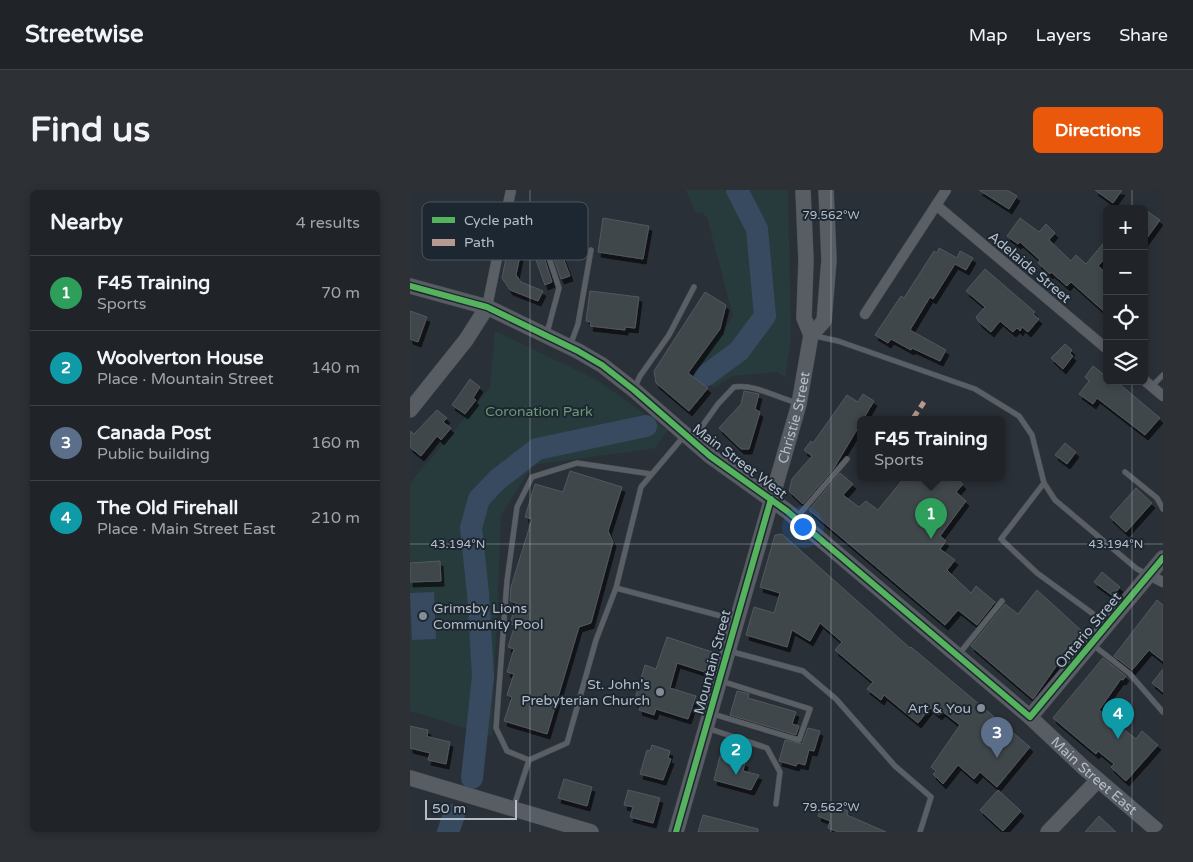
<!DOCTYPE html>
<html lang="en">
<head>
<meta charset="utf-8">
<style>
  :root { --surface:#202429; --page:#2d3035; --text:#f1f3f6; --muted:#a2a4a8; --line:#3d4146; --accent:#ea580c }
  body { margin:0; font-family:"Varela Round",sans-serif; background:var(--page); color:var(--text) }
  .controls { position:absolute; right:15px; top:15px; display:grid; overflow:hidden; border-radius:8px; box-shadow:0 2px 8px #0003 }
  .controls button { width:45px; height:45px; display:grid; place-items:center; padding:0; border:0; border-bottom:1px solid var(--line); background:var(--surface); color:var(--text); font:25px sans-serif }
  .scale { position:absolute; left:15px; bottom:12px; width:92px; box-sizing:border-box; padding-left:5px; border:2px solid #b4bdc8; border-top:0; font-size:14px; line-height:18px; white-space:nowrap; color:#b4bdc8; -webkit-text-stroke:4px #1d2732; paint-order:stroke }
  .you { position:absolute; left:392px; top:336px; width:18px; height:18px; margin:-12px; border:4px solid #fff; border-radius:50%; background:#1a73e8; box-shadow:0 0 0 8px #1a73e833 }
  .badge { display:grid; place-items:center; width:32px; height:32px; border-radius:50%; background:var(--accent); color:#fff; font-size:16px; font-weight:700 }
  .pin { position:absolute; translate:-50% -41px; filter:drop-shadow(0 1px 2px #0008) }
  .pin::after { content:''; position:absolute; top:26px; width:18px; height:15px; background:inherit; clip-path:polygon(0 0,100% 0,50% 100%) }
  .popup { position:absolute; left:447px; top:226px; width:148px; height:65px; box-sizing:border-box; display:grid; place-content:center; border-radius:8px; background:var(--surface); filter:drop-shadow(0 1px 4px #0005); font-size:16px; white-space:nowrap; color:var(--muted) }
  .popup b { font-size:19px; color:var(--text) }
  .popup::after { content:''; position:absolute; left:50%; top:100%; margin-left:-10px; border:10px solid transparent; border-top-color:var(--surface) }
  .list { margin:0; padding:0; list-style:none }
  h2 { display:flex; justify-content:space-between; align-items:center; height:65px; margin:0; padding:0 20px; font-size:21px }
  h2 small { font-size:16px; font-weight:400; color:var(--muted) }
  .list li { display:grid; grid-template-columns:32px 1fr auto; gap:15px; align-items:center; box-sizing:border-box; height:75px; padding:0 20px; border-top:1px solid var(--line) }
  .list b { display:block; font-size:19px; white-space:nowrap }
  .list p { margin:0; font-size:16px; white-space:nowrap; color:var(--muted) }
  .list em { font-size:16px; font-style:normal; color:var(--muted) }
  .icon { flex:none; width:28px; height:28px; fill:none; stroke:currentColor; stroke-width:2; stroke-linecap:round; stroke-linejoin:round }
  .map { position:relative; flex:none; width:753px; height:642px; overflow:hidden; border-radius:8px }
  header { display:flex; align-items:center; gap:30px; box-sizing:border-box; height:70px; padding:0 25px; background:var(--surface); border-bottom:1px solid var(--line) }
  header strong { font-size:24px }
  nav { display:flex; gap:28px; margin-inline-start:auto; font-size:18px }
  .intro { display:flex; align-items:center; justify-content:space-between; box-sizing:border-box; height:120px; padding:0 30px }
  h1 { margin:0; font-size:35px }
  .button { padding:12px 22px; border-radius:8px; background:var(--accent); color:#fff; font-size:18px; font-weight:700 }
  main { display:flex; gap:30px; padding:0 30px }
  aside { flex:1; background:var(--surface); border-radius:8px; box-shadow:0 2px 8px #0003 }
  .map>svg:first-child { display:block }
  .green { fill:#273b3d }
  .water { fill:#374a60 }
  .lines { fill:none; stroke-linecap:round; stroke-linejoin:round }
  .river { stroke:#374a60; stroke-width:22 }
  .building { fill:#41464c; stroke:#52585f; filter:url(#shadow) }
  .lane-casing { stroke:#484c52; stroke-width:6 }
  .street-casing { stroke:#484c52; stroke-width:11 }
  .secondary-casing { stroke:#484c52; stroke-width:16 }
  .lane { stroke:#5a5e65; stroke-width:5 }
  .street { stroke:#5a5e65; stroke-width:10 }
  .secondary { stroke:#585d64; stroke-width:15 }
  .quiet { stroke:#b69a8f; stroke-width:5; stroke-dasharray:10 5; stroke-linecap:butt }
  .cycleway-casing { stroke:#1d2732; stroke-width:9 }
  .cycleway { stroke:#56b35d; stroke-width:6 }
  .ticks { fill:none; stroke:#b4bdc8; stroke-width:1; stroke-opacity:0.45 }
  .poi-dot { fill:#848c95; stroke:#1d2732; stroke-width:2 }
  .labels { text-anchor:middle; stroke-width:4; stroke-linejoin:round; paint-order:stroke }
  .street-label { font-size:14px; fill:#b4bdc8; stroke:#1d2732 }
  .park-label { font-size:14px; fill:#6b9973; stroke:#1d2732 }
  .poi-label { font-size:14px; fill:#b4bdc8; stroke:#1d2732; text-anchor:end }
  .key { fill:#1d2732; stroke:#4a545f; stroke-width:1 }
  .key-label { font-size:14px; fill:#b4bdc8 }
  .ticks-label { font-size:12px; text-anchor:middle; fill:#b4bdc8; stroke:#1d2732; stroke-width:4; stroke-linejoin:round; paint-order:stroke }
</style>
</head>
<body>
<header>
<strong>Streetwise</strong>
<nav><a>Map</a><a>Layers</a><a>Share</a></nav>
</header>
<div class="intro"><h1>Find us</h1><a class="button">Directions</a></div>
<main>
<aside>
<h2>Nearby<small>4 results</small></h2>
<ul class="list">
<li><span class="badge" style="background:#2e9e5b">1</span><div><b>F45 Training</b><p>Sports</p></div><em>70 m</em></li>
<li><span class="badge" style="background:#0f9aa8">2</span><div><b>Woolverton House</b><p>Place · Mountain Street</p></div><em>140 m</em></li>
<li><span class="badge" style="background:#5c6f8a">3</span><div><b>Canada Post</b><p>Public building</p></div><em>160 m</em></li>
<li><span class="badge" style="background:#0f9aa8">4</span><div><b>The Old Firehall</b><p>Place · Main Street East</p></div><em>210 m</em></li>
</ul>
</aside>
<div class="map">
<svg width="753" height="642" viewBox="0 0 753 642">
  <defs>
    <filter id="shadow"><feDropShadow dx="3" dy="5" stdDeviation="0" flood-color="#0009"/></filter>
  </defs>
  <rect width="100%" height="100%" fill="#2a3037"/>
  <path class="green" d="M276 0H378L381 150 375 187 367 182 322 186 304 198 285 181 323 126 297 27 293 23 285 22Z
    M85 141 187 190 257 240 245 258 123 275 91 325 82 546 0 521V293L80 198Z"/>
  <path class="water" d="M24 402 26 449 2 450 0 403Z"/>
  <g class="lines">
    <path class="river" d="M295 186 329 161 355 126 347 39 327 0
      M62 588 73 486 68 403 61 338 69 309 87 290 127 259 236 236
      M38 642 44 625"/>
  </g>
  <path class="building" d="M569 0H597L607 6 599 19Z
    M685 0H712L703 13Z
    M150 14 172 19 167 50 143 45Z
    M734 19 750 30 734 52Z
    M193 28 239 36 233 69 188 62Z
    M610 28 629 42 636 34 645 43 639 50 661 71 666 65 676 74 697 49V66L688 76 697 84V124L661 92 657 96 641 82 640 84 628 73 630 70 610 52 608 54 597 46Z
    M149 57 160 86 151 89 141 61Z
    M98 58 111 61 106 85 111 92 133 101 128 111 100 100 92 88Z
    M529 58 547 68 550 61 563 68 556 80 545 74 523 109 520 107 500 140 536 160 530 171 502 158 501 160 481 149 478 153 465 145 491 106 494 108 524 61 527 63Z
    M133 64 142 92 135 95 125 67Z
    M575 79 625 122 623 124 629 129 618 142 612 137 610 141 607 138 603 142 590 131 581 142 569 132 566 127 575 117 556 101Z
    M180 101 229 107 225 138 215 137V140L180 136 181 132 176 131Z
    M295 102 316 115 310 139 278 183 298 198 279 221 246 193 244 181Z
    M0 121 17 127 8 152 0 149Z
    M655 154 662 160 660 163 663 166 653 179 641 168Z
    M683 176 697 187V191L706 194 707 192 750 228 735 245 687 208 683 214 669 204 679 191 675 187Z
    M60 189 70 197 63 208 66 210 55 224 42 215Z
    M334 201 349 204 345 219 350 222 339 259H331L309 238 331 214Z
    M453 204 464 211 424 278 393 314 379 301 382 289 402 266 394 260 401 251 403 253 437 205 448 212Z
    M27 220 37 228 33 232 41 238 31 250 27 246 11 266 0 257V241L4 244Z
    M655 253 666 262 657 274 645 265Z
    M160 281 212 297 198 341 203 352 181 433 169 437 137 544 94 531 102 507 97 505 104 484 97 482 104 459 98 457 105 435 100 434 106 413 100 411 101 397 122 329 115 327 125 294 153 302Z
    M430 283 443 294 433 305 449 317 456 311 468 320 494 288H546L553 294 546 302 556 311 530 346 536 351 530 359 545 370 537 380 547 390 561 403 566 396 585 412 567 435 548 420 535 435 399 320Z
    M726 298 742 313 716 342 700 327Z
    M372 344 500 458 501 457 620 557 587 597 570 582 564 589 548 575 533 594 523 584 526 581 521 577 550 535 532 521 529 525 520 518 508 533 474 505 471 510 457 499 463 492 425 460 432 452 410 433 400 451 382 440 377 457 336 445 344 417 364 423 370 403 350 397 365 345Z
    M30 371 31 391 0 392V373Z
    M692 382 710 397 703 406 684 392Z
    M627 400 674 443 663 455 660 453 649 470 650 471 623 509 561 456 595 414 608 424Z
    M747 410 753 415V471L739 460 722 480 704 466Z
    M257 447 302 462 295 482 267 473 260 498 286 506 278 529 246 519 244 525 229 520 231 514 224 512 235 475 246 479Z
    M693 468 716 486 713 490 711 489 689 520 726 549 732 541 748 555 716 591 701 577 704 574 688 561 686 564 643 528Z
    M753 479V502L742 493Z
    M327 501 339 504 338 508 386 522 382 534 389 536 386 545 320 525Z
    M0 536 18 540 17 545 19 547 40 552 36 574 18 570 20 563 0 558Z
    M398 538 410 541 404 561 399 560 395 575 388 573 386 576 369 571 375 550 392 554Z
    M242 555 260 561 258 568 261 569 253 590 230 584 237 560 240 561Z
    M310 566 335 572 333 581 349 585 341 600 304 590Z
    M154 589 182 597 177 616 148 608Z
    M218 600 250 608 243 633 220 627 223 617 214 615Z
    M588 600 611 621 593 641 570 620Z
    M413 612 438 621 437 625 476 642H428L418 638 420 631 408 626Z
    M293 625 348 639V642H288Z
    M689 626 706 642H675Z"/>
  <g class="lines">
    <defs>
      <path id="lane" d="M95 32 130 41 149 98 137 143
        M405 146 428 151 565 199 609 226 622 245 634 293 645 310 727 379 737 384
        M160 156 168 134 181 60
        M742 196 753 185
        M224 199 230 186 259 145 284 97
        M283 249 308 214 324 197C346 194 367 208 388 213
        M715 282 747 308 753 319
        M634 293 591 349 627 383 697 434
        M387 327 437 269
        M206 398 326 430
        M683 455 719 483 753 522
        M319 461 393 481 426 509 485 576 521 607 510 642
        M549 464 592 411
        M303 524 389 550 400 519 311 491
        M297 538 357 558 370 582 366 614
        M119 570 97 561 86 538 97 391 107 317 122 287 167 273 241 284
        M104 616 119 570 157 553 186 450 206 398 231 297 274 246"/>
      <path id="street" d="M526 15 697 159
        M77 117 101 0
        M455 124 536 0
        M734 190 753 206
        M739 385 753 392"/>
      <g id="secondary">
        <path d="M393 0 396 70 394 128 401 145"/>
        <path id="s1" d="M0 96 77 117 168 161 192 175 224 200 300 266 377 321 620 527 673 577 749 642"/>
        <path d="M0 220 56 150 77 117"/>
        <path d="M620 527 753 368"/>
        <path d="M0 588 181 642"/>
        <path id="s2" d="M266 642 389 214 401 145 414 131 419 70 416 0"/>
        <path d="M638 642 688 590"/>
      </g>
    </defs>
    <use href="#lane" class="lane-casing"/>
    <use href="#street" class="street-casing"/>
    <use href="#secondary" class="secondary-casing"/>
    <use href="#lane" class="lane"/>
    <use href="#street" class="street"/>
    <use href="#secondary" class="secondary"/>
    <path class="quiet" d="M502 230 514 212"/>
    <defs>
      <path id="cycleway" d="M0 96 77 117 168 161 192 175 224 200 300 266 377 321 620 527 753 368
        M266 642 361 309"/>
    </defs>
    <use href="#cycleway" class="cycleway-casing"/>
    <use href="#cycleway" class="cycleway"/>
  </g>
  <path class="ticks" d="M120 0V642M421 0V642M722 0V19M722 191V642M0 354H753"/>
  <g class="poi-dot">
    <circle cx="13" cy="426" r="5"/>
    <circle cx="250" cy="502" r="5"/>
    <circle cx="571" cy="518" r="5"/>
  </g>
  <g class="labels">
    <g class="street-label">
      <text transform="translate(620 77) rotate(40)" y="5">Adelaide Street</text>
      <text dy="5" stroke="none"><textPath href="#s2" startOffset="431">Christie Street</textPath></text>
      <text transform="translate(330 271) rotate(37)" y="5">Main Street West</text>
      <text transform="translate(678 440) rotate(-50)" y="5">Ontario Street</text>
      <text transform="translate(302 472) rotate(-75)" y="5">Mountain Street</text>
      <text dy="5" stroke="none"><textPath href="#s1" startOffset="850">Main Street East</textPath></text>
    </g>
    <g class="park-label">
      <text x="129" y="226">Coronation Park</text>
    </g>
    <g class="poi-label">
      <text x="23" y="423" text-anchor="start">Grimsby Lions<tspan x="23" dy="16">Community Pool</tspan></text>
      <text x="240" y="499">St. John's<tspan x="240" dy="16">Prebyterian Church</tspan></text>
      <text x="561" y="523">Art &amp; You</text>
    </g>
  </g>
  <rect x="12" y="12" width="166" height="58" rx="8" class="key"/>
  <rect x="22" y="27" width="23" height="6" fill="#56b35d"/>
  <rect x="22" y="49" width="23" height="7" fill="#b69a8f"/>
  <g class="key-label">
    <text x="54" y="35">Cycle path</text>
    <text x="54" y="57">Path</text>
  </g>
  <g class="ticks-label">
    <text x="421" y="29">79.562°W</text>
    <text x="48" y="358">43.194°N</text>
    <text x="706" y="358">43.194°N</text>
    <text x="421" y="621">79.562°W</text>
  </g>
</svg>
<div class="controls">
<button>+</button>
<button>−</button>
<button><svg class="icon" aria-label="locate" viewBox="0 0 24 24"><circle cx="12" cy="12" r="6"/><path d="M12 2v4M12 18v4M2 12h4M18 12h4"/></svg></button>
<button><svg class="icon" aria-label="layers" viewBox="0 0 24 24"><path d="M12 4l9 5-9 5-9-5zM3 14l9 5 9-5"/></svg></button>
</div>
<div class="scale">50 m</div>
<div class="you"></div>
<div class="pin badge" style="left:521px;top:349px;background:#2e9e5b">1</div>
<div class="popup"><b>F45 Training</b>Sports</div>
<div class="pin badge" style="left:326px;top:585px;background:#0f9aa8">2</div>
<div class="pin badge" style="left:587px;top:568px;background:#5c6f8a">3</div>
<div class="pin badge" style="left:708px;top:549px;background:#0f9aa8">4</div>
</div>
</main>
</body>
</html>
